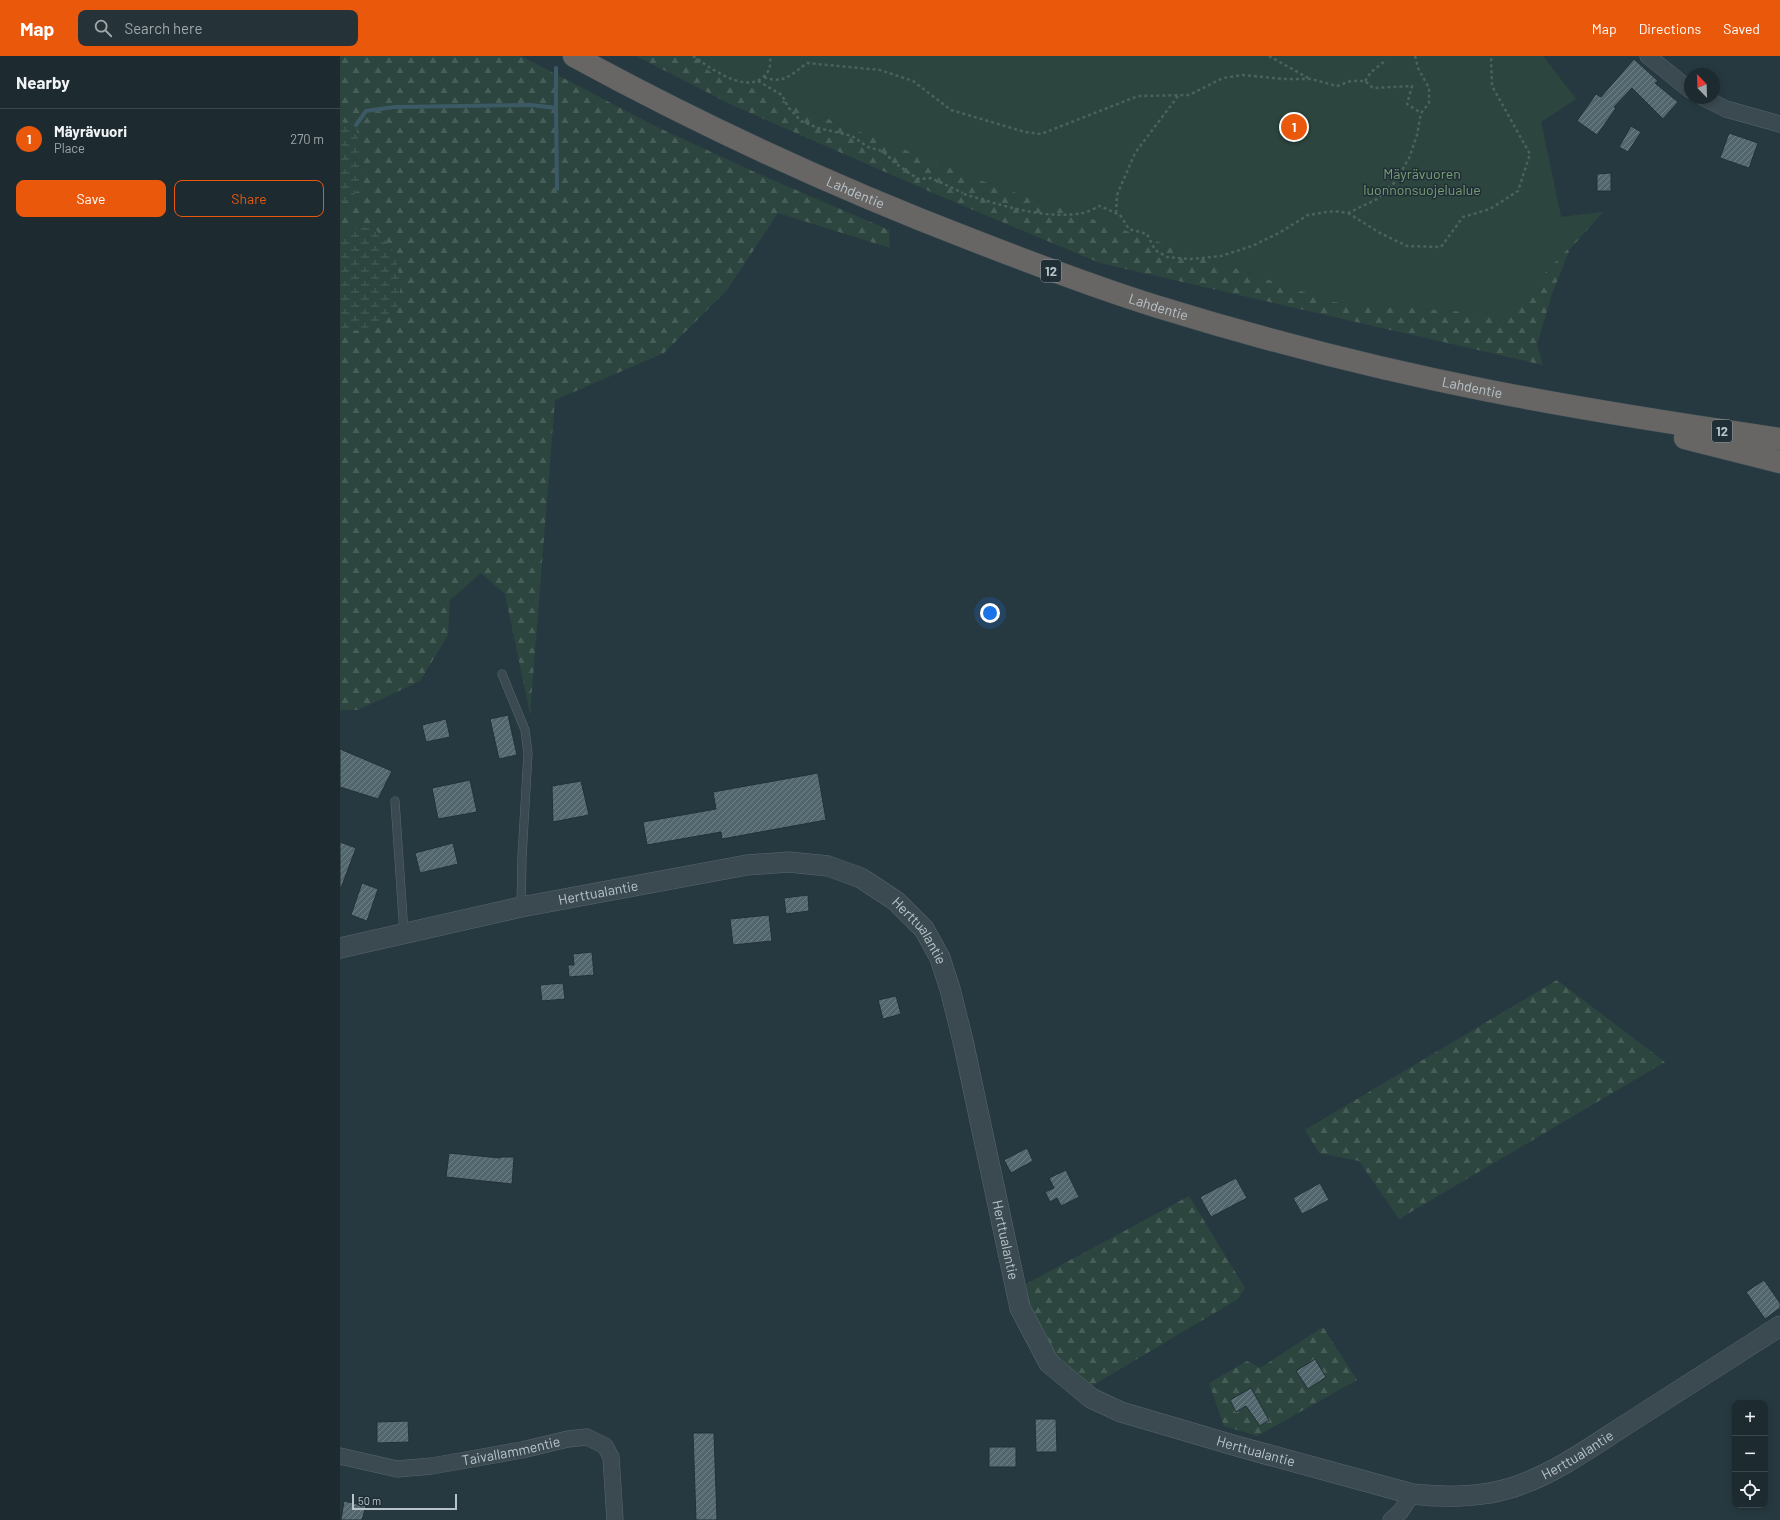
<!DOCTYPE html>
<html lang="en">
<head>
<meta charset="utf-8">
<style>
  :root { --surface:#1d2b30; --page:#253338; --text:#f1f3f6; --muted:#a0a7ab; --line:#3b474c; --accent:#ea580c }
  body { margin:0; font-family:Barlow,sans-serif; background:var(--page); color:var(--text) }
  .controls { position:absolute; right:12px; bottom:12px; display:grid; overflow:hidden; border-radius:8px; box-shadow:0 2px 6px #0003 }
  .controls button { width:36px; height:36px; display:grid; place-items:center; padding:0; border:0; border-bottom:1px solid var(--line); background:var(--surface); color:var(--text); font:20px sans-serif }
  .compass { position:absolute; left:1344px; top:12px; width:36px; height:36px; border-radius:50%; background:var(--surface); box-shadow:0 2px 6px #0003; rotate:337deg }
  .scale { position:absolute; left:12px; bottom:10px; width:105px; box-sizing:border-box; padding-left:4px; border:2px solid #b8c4ca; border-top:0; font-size:11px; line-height:14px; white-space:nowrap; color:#b8c4ca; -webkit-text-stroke:3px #202f35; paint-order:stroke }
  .you { position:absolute; left:650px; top:557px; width:14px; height:14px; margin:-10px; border:3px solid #fff; border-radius:50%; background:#1a73e8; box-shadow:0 0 0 6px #1a73e833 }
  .badge { display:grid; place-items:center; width:26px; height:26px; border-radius:50%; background:var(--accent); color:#fff; font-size:13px; font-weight:700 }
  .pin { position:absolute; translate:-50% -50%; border:2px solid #fff; box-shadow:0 1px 4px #0006 }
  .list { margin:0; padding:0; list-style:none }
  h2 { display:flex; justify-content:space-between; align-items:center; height:52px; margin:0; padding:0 16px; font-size:17px }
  h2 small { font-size:13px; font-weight:400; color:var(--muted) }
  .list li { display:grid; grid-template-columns:26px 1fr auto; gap:12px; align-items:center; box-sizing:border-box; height:60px; padding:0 16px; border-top:1px solid var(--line) }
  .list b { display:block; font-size:15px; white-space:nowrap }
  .list p { margin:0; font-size:13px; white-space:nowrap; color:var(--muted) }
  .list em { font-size:13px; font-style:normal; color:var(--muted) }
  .actions { display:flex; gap:8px; padding:12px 16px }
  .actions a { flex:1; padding:9px 0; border:1px solid var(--accent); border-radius:8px; text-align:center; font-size:14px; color:var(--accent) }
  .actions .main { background:var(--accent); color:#fff }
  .icon { flex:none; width:22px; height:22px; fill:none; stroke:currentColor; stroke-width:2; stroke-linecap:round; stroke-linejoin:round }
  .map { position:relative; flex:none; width:1440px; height:1464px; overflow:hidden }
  header { display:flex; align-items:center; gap:24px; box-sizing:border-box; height:56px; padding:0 20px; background:var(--accent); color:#fff }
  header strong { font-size:19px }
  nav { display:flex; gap:22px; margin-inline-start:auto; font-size:14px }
  .search { width:280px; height:36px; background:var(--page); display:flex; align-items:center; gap:10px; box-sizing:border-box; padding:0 14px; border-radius:8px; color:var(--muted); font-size:15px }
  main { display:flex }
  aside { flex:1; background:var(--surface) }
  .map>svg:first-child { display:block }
  .forest { fill:url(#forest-firs) }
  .wetland { fill:url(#wetland-marsh) }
  .green { fill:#2c453f }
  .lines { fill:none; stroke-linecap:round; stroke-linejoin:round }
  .stream { stroke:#3c5966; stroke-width:4 }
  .building { fill:url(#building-hatch); stroke:#223137 }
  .service-casing { stroke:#59676d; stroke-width:9 }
  .minor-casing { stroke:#59676d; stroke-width:17 }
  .tertiary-casing { stroke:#59676d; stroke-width:21 }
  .trunk-casing { stroke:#46545a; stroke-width:23 }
  .path { stroke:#4b625d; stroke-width:2.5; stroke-dasharray:3 3; stroke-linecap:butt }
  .service { stroke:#3b4a50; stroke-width:8 }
  .minor { stroke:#3b4a50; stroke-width:16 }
  .tertiary { stroke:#3b4a50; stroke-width:20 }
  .trunk { stroke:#686664; stroke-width:22 }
  .labels { text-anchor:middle; stroke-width:3; stroke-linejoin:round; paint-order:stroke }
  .shield { fill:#202f35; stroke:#8a979d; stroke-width:1 }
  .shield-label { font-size:13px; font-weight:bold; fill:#b8c4ca }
  .park-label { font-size:14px; fill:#799f77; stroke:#202f35 }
  .street-label { font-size:14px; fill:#b8c4ca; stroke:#202f35 }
</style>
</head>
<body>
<header>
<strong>Map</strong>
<div class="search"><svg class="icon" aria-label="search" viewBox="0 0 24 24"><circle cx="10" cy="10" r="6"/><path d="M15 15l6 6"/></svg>Search here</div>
<nav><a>Map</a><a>Directions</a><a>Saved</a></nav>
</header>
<main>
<aside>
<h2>Nearby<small></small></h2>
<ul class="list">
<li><span class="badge">1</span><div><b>Mäyrävuori</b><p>Place</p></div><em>270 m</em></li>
</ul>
<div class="actions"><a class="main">Save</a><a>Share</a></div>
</aside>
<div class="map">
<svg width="1440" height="1464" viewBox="0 0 1440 1464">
  <defs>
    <pattern id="forest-firs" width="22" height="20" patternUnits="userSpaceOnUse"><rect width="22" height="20" fill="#2c453f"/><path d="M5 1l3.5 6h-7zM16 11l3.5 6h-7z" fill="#485e59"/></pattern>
    <pattern id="wetland-marsh" width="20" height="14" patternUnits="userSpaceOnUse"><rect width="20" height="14" fill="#2c453f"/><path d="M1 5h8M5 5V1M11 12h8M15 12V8" fill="none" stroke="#485e59"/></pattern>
    <pattern id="building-hatch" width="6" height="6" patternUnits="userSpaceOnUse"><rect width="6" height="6" fill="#52666d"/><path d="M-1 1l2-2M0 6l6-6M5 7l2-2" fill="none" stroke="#708187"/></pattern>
  </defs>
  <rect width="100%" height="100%" fill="#273940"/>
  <path class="forest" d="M0 0H181L315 70 419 118 549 174 550 192 438 157 388 233 324 297 215 344 190 658 165 538 141 517 110 544 108 579 80 625 18 654H0V275L23 274 33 170 0 175V145L6 146 16 69 0 66Z
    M296 0H1203L1236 43 1201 66 1221 161 1263 156 1230 193 1212 238 1197 289 1203 309 760 207 600 140 394 50Z
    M1217 924 1325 1006 1059 1163 1019 1105 979 1097 965 1074Z
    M849 1140 905 1232 898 1243 750 1331 723 1310 691 1263 687 1242 686 1228Z
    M983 1271 1017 1324 917 1380 884 1370 869 1327 907 1305 920 1312Z"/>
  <path class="wetland" d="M0 66 16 69 21 100 22 131 6 146 0 145Z
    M33 170 54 196 61 228 57 256 23 274 0 275V175Z"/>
  <path class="green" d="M355 0H1203L1236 43 1201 66 1221 161 1263 156 1165 259 993 246 645 126 369 15Z"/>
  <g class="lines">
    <path class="stream" d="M216 12V52
      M16 69 26 55 54 51 191 49 216 52 217 133"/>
  </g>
  <path class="building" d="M1294 3 1318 25 1315 27 1338 46 1323 63 1292 32 1274 51 1276 52 1257 79 1237 65 1256 38 1261 41Z
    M1291 70 1301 76 1288 96 1279 91Z
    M1389 77 1418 87 1409 112 1380 102Z
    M1271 117V135H1257V118Z
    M168 659 177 699 159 703 150 663Z
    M106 663 110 681 86 686 82 669Z
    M0 693 52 715 38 743 0 731Z
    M478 717 486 764 382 783 381 776 307 789 303 766 376 753 373 736Z
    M130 724 137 756 98 763 92 732Z
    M241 725 249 759 213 766 212 730Z
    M0 786 16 792 1 832H0Z
    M113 787 118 808 80 817 75 797Z
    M22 827 38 833 27 865 11 859Z
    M468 839 469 855 446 858 444 842Z
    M429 859 432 885 393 889 390 863Z
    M252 896 254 919 229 921 228 909H234L233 898Z
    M223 927 225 943 202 945 200 929Z
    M556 940 561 958 543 963 538 944Z
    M687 1092 693 1105 671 1117 664 1104Z
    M109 1097 160 1102V1101H174L172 1128 106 1121Z
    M726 1114 739 1141 721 1150 717 1142 710 1146 705 1136 714 1132 709 1122Z
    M896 1122 907 1142 871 1161 860 1141Z
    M980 1127 989 1144 962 1158 953 1142Z
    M1424 1224 1440 1247V1252L1425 1263 1406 1236Z
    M975 1303 986 1321 968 1333 956 1315Z
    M911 1332 929 1364 920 1370 906 1350 896 1356 890 1344Z
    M695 1363H716L717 1396H696Z
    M68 1365 69 1386 37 1387V1366Z
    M353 1377H374L377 1464H356Z
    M649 1391H676V1411H649Z
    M4 1445 26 1450 22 1464H1Z"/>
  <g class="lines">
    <defs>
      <path id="service" d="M162 618 185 674 188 697 182 801 181 850
        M55 745 64 877"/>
      <g id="minor">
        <path d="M1308 0 1350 34"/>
        <path d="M1364 42 1386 53 1440 68"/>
        <path id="s1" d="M0 1400 57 1413 92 1410 182 1394 228 1383 247 1381 265 1390 271 1401 275 1464"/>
        <path d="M1051 1464 1061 1455 1072 1438"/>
      </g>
      <g id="tertiary">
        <path id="s2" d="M0 892 181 851 407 809 449 806 488 810 521 822 556 845 584 873 600 902 610 933 623 985 680 1252 709 1307 751 1342 781 1356 900 1391 1072 1438C1109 1442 1147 1442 1182 1428 1220 1414 1254 1389 1287 1368 1338 1335 1389 1303 1440 1270"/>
      </g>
      <g id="trunk">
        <path id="s3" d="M234 0C364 71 497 132 635 185 694 208 754 231 815 250 925 284 1037 313 1150 335 1246 354 1343 369 1440 383"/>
        <path d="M1345 382 1440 406"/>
      </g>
    </defs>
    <use href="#service" class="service-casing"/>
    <use href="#minor" class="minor-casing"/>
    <use href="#tertiary" class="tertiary-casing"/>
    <use href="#trunk" class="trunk-casing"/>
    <path class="path" d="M353 0C369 11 403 37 422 22 430 16 431 9 430 0
      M929 0 970 23
      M424 21C443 29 452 18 467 7L540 14 573 25 611 54 685 76 701 78 798 40 849 39 883 22 903 19 943 23H971L997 30 1011 25H1025L1033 32 1072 30 1067 48 1081 57
      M418 25 442 39 448 51 461 65 478 72 512 80 528 91 542 95 559 110 578 123 591 122 623 137
      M1025 25 1031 16 1045 5
      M624 138C660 149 705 164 743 157 748 156 755 152 760 150L780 159 789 173 807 178 815 194 827 201 851 203 881 200 912 190 939 177 968 159 994 155 1008 157 1037 143 1056 125 1069 102 1077 79 1081 57 1089 47V32L1078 12 1075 0
      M776 157 777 139 795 97 838 40
      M1008 157 1040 177 1067 190 1101 191 1123 161 1150 153 1178 135 1190 98 1152 30 1151 0"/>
    <use href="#service" class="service"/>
    <use href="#minor" class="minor"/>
    <use href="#tertiary" class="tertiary"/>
    <use href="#trunk" class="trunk"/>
  </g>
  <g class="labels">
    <g class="shield">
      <rect x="701" y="204" width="20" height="22" rx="3"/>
      <rect x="1372" y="364" width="20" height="22" rx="3"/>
    </g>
    <g class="shield-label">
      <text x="711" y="220">12</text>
      <text x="1382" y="380">12</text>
    </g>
    <g class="park-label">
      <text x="1082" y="123">Mäyrävuoren<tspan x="1082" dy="16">luonnonsuojelualue</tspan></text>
    </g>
    <g class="street-label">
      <text dy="5" stroke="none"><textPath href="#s3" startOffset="313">Lahdentie</textPath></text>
      <text dy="5" stroke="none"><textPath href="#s3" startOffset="637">Lahdentie</textPath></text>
      <text dy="5" stroke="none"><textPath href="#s3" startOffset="961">Lahdentie</textPath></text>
      <text dy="5" stroke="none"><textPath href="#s2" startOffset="264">Herttualantie</textPath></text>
      <text dy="5" stroke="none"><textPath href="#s2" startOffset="612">Herttualantie</textPath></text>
      <text dy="5" stroke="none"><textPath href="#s2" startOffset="936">Herttualantie</textPath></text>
      <text dy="5" stroke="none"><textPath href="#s1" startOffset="174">Taivallammentie</textPath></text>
      <text dy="5" stroke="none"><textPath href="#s2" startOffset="1296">Herttualantie</textPath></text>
      <text dy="5" stroke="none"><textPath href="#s2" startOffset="1632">Herttualantie</textPath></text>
    </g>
  </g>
</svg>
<div class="controls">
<button>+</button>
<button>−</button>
<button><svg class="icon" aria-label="locate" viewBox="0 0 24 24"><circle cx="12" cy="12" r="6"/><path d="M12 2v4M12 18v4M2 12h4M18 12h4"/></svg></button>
</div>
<svg class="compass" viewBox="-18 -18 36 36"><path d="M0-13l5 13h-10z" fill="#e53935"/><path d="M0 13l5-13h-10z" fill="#a0a7ab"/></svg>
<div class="scale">50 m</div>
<div class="you"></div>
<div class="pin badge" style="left:954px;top:71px">1</div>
</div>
</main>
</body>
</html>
